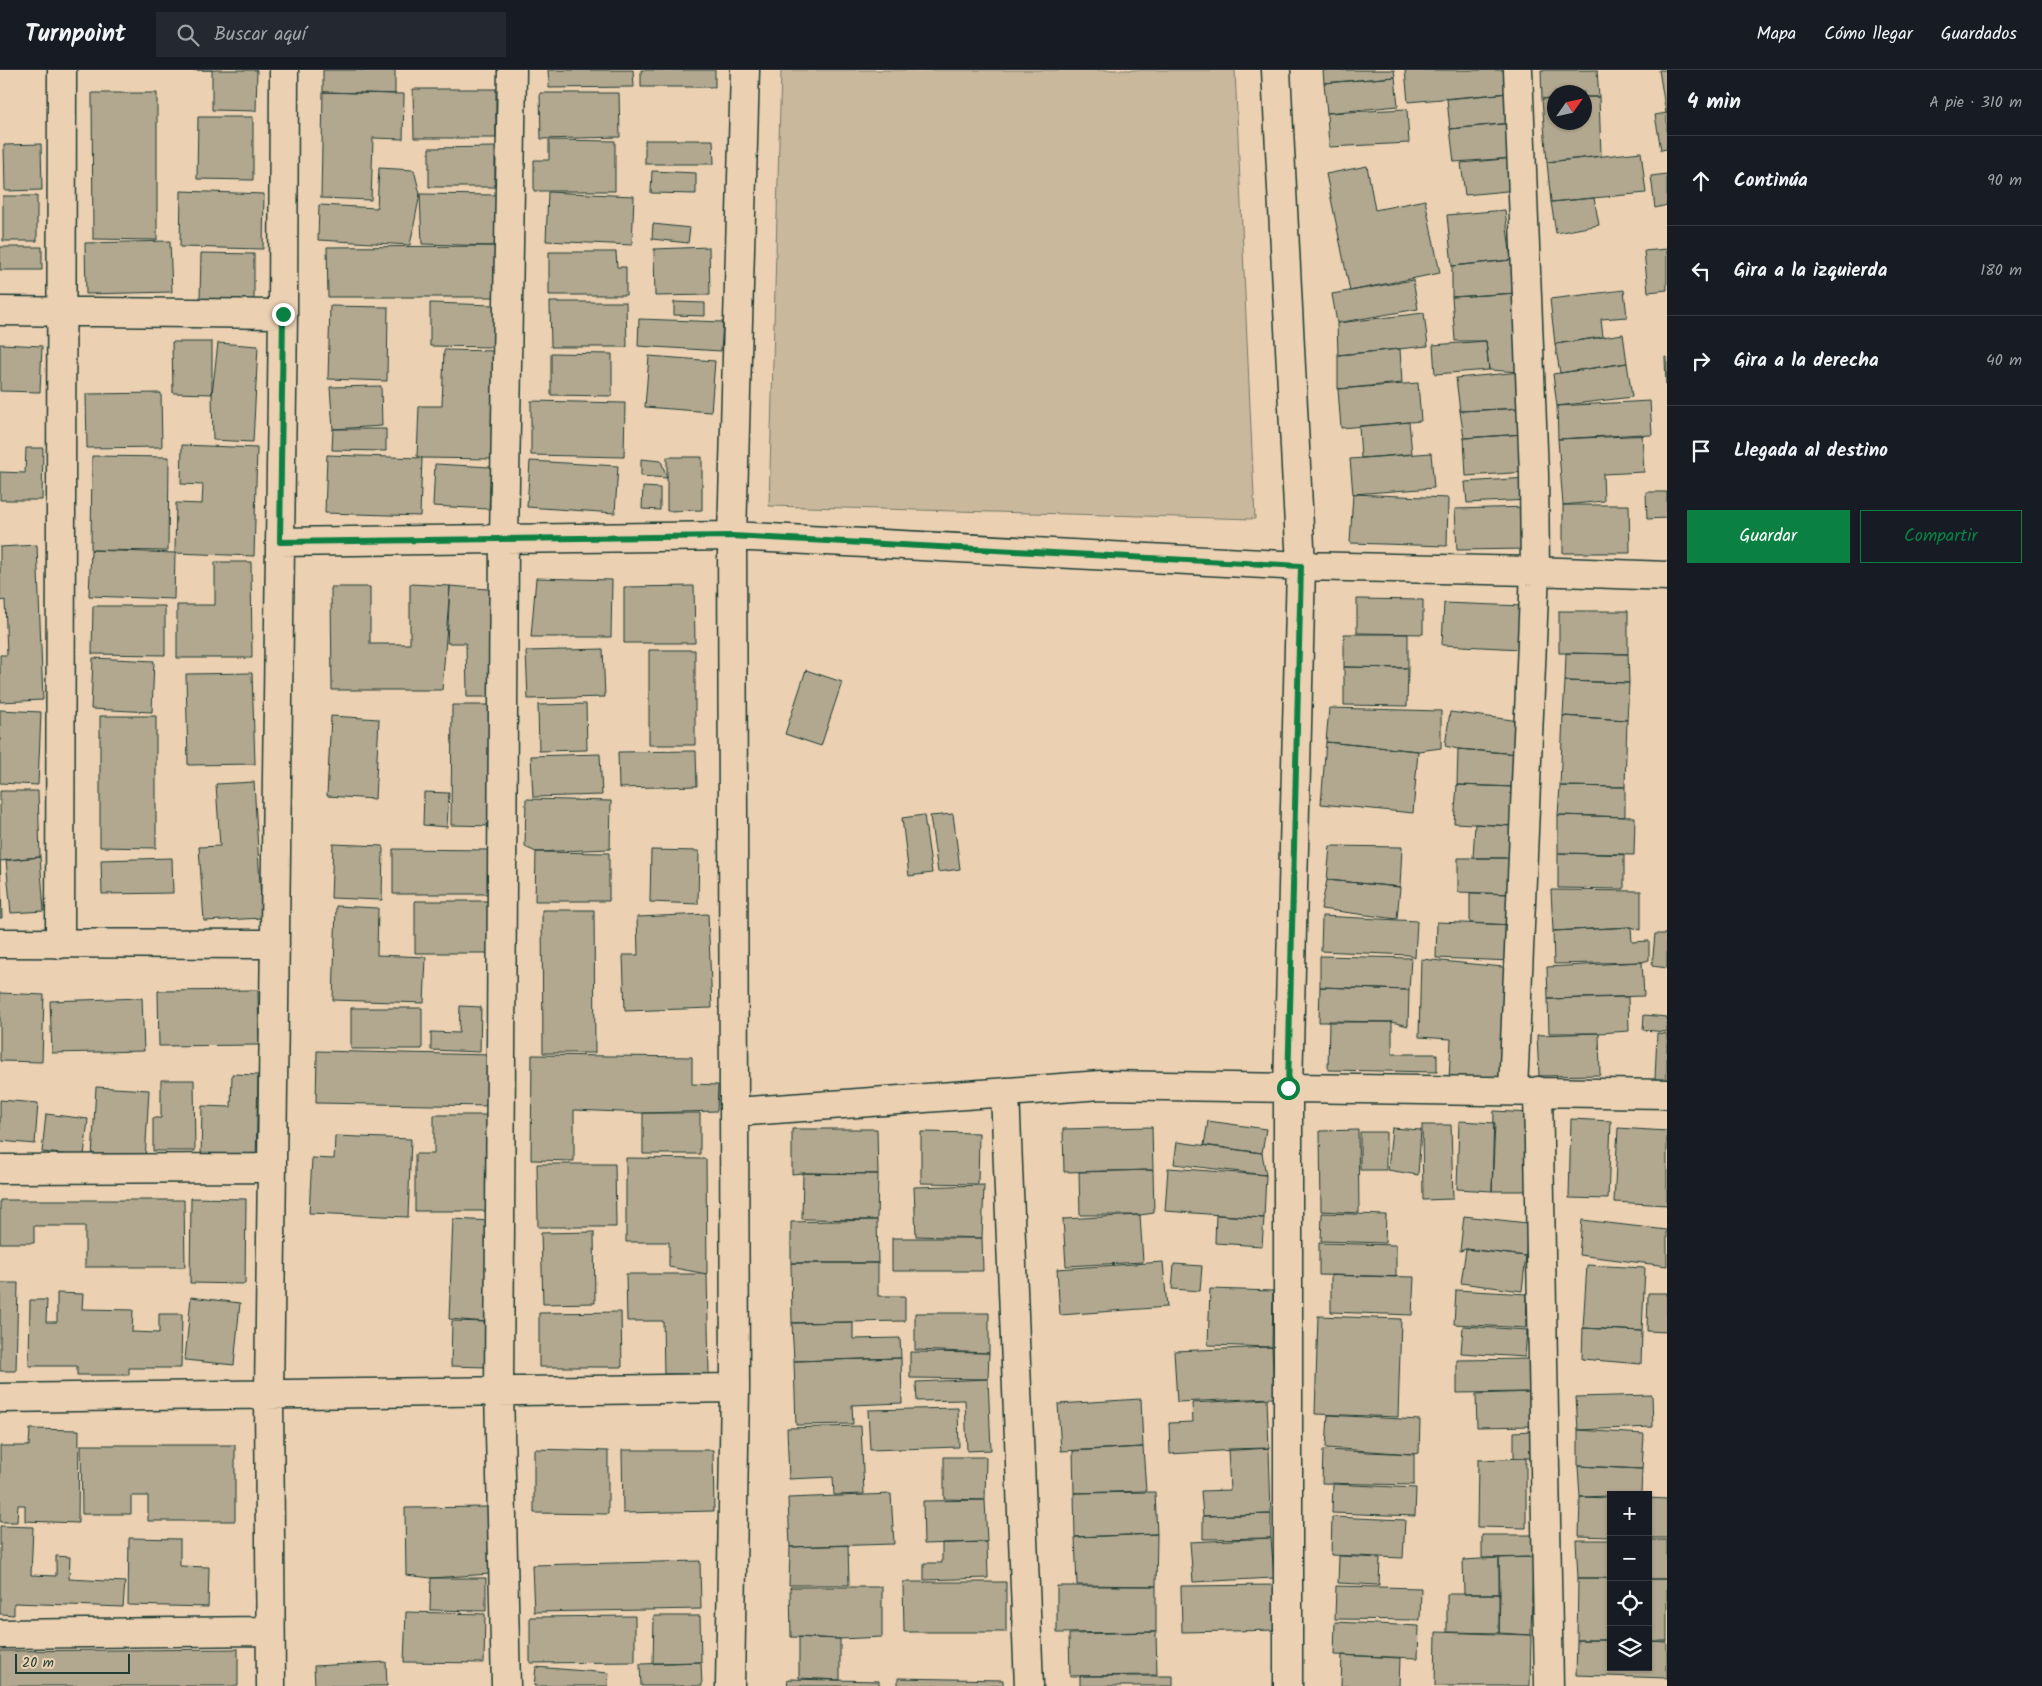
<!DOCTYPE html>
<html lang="es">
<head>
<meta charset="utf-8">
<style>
  :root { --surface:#171b24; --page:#242831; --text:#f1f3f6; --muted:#9ea1a6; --line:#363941; --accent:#0b8043 }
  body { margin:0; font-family:Kalam,sans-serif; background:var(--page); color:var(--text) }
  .controls { position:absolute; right:15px; bottom:15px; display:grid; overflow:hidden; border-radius:0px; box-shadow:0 1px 4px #0004 }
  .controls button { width:45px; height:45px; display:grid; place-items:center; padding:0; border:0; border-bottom:1px solid var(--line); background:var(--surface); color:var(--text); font:25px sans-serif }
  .compass { position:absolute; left:1547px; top:15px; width:45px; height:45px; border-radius:50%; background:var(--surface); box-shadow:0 1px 4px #0004; rotate:56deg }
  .scale { position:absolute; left:15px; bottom:12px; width:115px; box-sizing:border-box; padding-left:5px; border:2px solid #1f3d34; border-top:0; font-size:14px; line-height:18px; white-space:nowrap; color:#1f3d34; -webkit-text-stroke:4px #ebd0b2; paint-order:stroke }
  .stop { position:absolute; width:15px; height:15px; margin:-11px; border:4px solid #0b8043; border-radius:50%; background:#fff }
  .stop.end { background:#0b8043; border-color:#fff; box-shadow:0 1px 5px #0008 }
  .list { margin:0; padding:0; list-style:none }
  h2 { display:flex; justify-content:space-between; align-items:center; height:65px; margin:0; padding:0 20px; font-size:21px }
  h2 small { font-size:16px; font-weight:400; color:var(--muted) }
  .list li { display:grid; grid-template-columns:32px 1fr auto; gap:15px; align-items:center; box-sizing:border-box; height:90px; padding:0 20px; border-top:1px solid var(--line) }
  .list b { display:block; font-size:19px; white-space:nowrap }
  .list em { font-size:16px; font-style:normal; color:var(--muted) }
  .actions { display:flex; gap:10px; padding:15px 20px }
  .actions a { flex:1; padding:11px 0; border:1px solid var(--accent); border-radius:0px; text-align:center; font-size:18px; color:var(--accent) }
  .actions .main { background:var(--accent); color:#fff }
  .icon { flex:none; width:28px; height:28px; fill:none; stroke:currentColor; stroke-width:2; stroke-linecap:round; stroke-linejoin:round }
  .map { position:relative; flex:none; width:1667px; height:1616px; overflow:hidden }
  header { display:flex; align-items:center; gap:30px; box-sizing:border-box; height:70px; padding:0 25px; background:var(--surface); border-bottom:1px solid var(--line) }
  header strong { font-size:24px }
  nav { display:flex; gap:28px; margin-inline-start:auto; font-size:18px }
  .search { width:350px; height:45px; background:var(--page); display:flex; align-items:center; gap:12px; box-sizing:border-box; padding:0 18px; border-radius:0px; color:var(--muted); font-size:19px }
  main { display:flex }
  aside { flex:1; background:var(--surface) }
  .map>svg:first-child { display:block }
  .green { fill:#cab89d; stroke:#747a68 }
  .building { fill:#b2a78f; stroke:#1f3d34 }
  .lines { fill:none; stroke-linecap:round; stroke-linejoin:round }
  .minor-casing { stroke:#1f3d34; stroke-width:31 }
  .minor { stroke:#ebd0b2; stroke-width:28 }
  .route { stroke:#0b8043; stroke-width:6 }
</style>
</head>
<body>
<header>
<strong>Turnpoint</strong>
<div class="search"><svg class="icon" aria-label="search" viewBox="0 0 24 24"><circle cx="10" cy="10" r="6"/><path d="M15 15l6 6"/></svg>Buscar aquí</div>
<nav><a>Mapa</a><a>Cómo llegar</a><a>Guardados</a></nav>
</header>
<main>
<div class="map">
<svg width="1667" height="1616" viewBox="0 0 1667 1616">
  <rect width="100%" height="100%" fill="#ebd0b2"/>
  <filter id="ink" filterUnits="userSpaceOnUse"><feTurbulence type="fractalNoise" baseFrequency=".02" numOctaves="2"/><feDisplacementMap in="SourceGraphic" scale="10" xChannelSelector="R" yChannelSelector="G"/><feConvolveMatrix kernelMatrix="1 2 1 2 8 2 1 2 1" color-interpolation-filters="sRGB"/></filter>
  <g filter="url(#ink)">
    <path class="green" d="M781 0H1235L1255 449 769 436Z"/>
    <path class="building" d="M190 0H257L256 41 212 40V0Z
      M323 0H395V24L323 22Z
      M548 0H633L634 17 549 18Z
      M641 0H715V17H641Z
      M1323 0H1394L1395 7 1324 13Z
      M1405 0H1507L1509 23 1408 32Z
      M1541 0H1597L1599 27H1584V22H1554V28L1542 29Z
      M1659 0H1667V43H1666Z
      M1395 7 1398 36 1327 43 1324 13Z
      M413 19H496V68H414Z
      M323 22 404 24 403 69 373 68 371 130 321 128Z
      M92 23H157V170L93 169Z
      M540 23H619L620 67 541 69Z
      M1509 23 1512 53 1450 59 1447 29Z
      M1584 27H1599L1601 86 1547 92 1542 29 1554 28V52H1584Z
      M1407 39 1409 73 1329 77 1327 43Z
      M1667 43V79L1661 80 1655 45Z
      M198 47H253V110L197 109Z
      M1512 53 1514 88 1454 92 1450 59Z
      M549 70 615 71V121H534V90H549Z
      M645 70H713L714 94H645Z
      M41 74 42 120 5 121 4 75Z
      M495 77V117H429V78Z
      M1641 82 1646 123 1551 132 1547 92Z
      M1514 88 1517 120 1465 125 1461 93Z
      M1367 96 1375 140 1425 130 1440 203 1350 221 1326 104Z
      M379 98 414 100 420 124 410 175 318 170 319 135 377 138Z
      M652 101 696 103V124L651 123Z
      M1667 104V135L1655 138 1651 106Z
      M181 121 264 124 263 179 180 177Z
      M548 122 634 126 632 175 546 171Z
      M420 124 497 125 495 176 422 174Z
      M3 126H37V171H3Z
      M1594 128 1599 155 1556 163 1551 132Z
      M1505 140 1511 190 1452 196 1447 145Z
      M653 154 690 158 688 173 652 169Z
      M170 171 172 222 86 224 85 173Z
      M495 176 496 227H328L327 177Z
      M0 177H42V200H0Z
      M709 177 710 225 655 226 654 179Z
      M1667 179V220L1648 222 1644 181Z
      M549 182H616L617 197H626V225H549Z
      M201 183 254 184V230L200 229Z
      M1511 190 1517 223 1452 227V196Z
      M1413 210 1418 239 1337 253 1332 224Z
      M1624 220 1627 247 1601 249 1603 267 1555 274 1550 229Z
      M1517 223 1521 302 1489 300 1486 271H1455L1452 227Z
      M550 232H626L627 277H551Z
      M674 232 705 233V246L674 245Z
      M430 233 494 235V277L430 276Z
      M330 236 388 237 387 311 328 309Z
      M1424 243 1428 276 1338 285 1337 253Z
      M639 249 723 252 721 281 638 276Z
      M1623 264 1627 293 1560 303 1555 274Z
      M1486 271 1489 300 1435 304 1433 275Z
      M172 272H212V324L173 323Z
      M218 273 258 276 253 372 213 370 212 324Z
      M0 274 42 276 40 322 0 321Z
      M1400 279 1402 313 1338 319V285Z
      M444 280 496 281 492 389 422 388 417 386 419 336H442Z
      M551 283 612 284V326L551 325Z
      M649 286 715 291 711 342 645 337Z
      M1665 287H1667V316H1666Z
      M1627 293 1632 327 1557 336 1553 304Z
      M1521 302 1523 338 1460 341 1456 308Z
      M1418 313 1421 351 1341 358 1338 319Z
      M381 316 382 356 333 359 330 317Z
      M161 323 162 377 87 378 86 324Z
      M531 331 625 333 624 387 531 385Z
      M1650 331 1652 365 1558 369 1557 336Z
      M1523 338 1524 364 1464 368 1460 341Z
      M1409 352 1412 384 1361 388 1359 356Z
      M333 359H386V381L332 380Z
      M1524 364 1527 402 1466 406 1464 368Z
      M1642 364 1644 402 1603 404 1604 431 1563 435 1558 369Z
      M182 375 257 378 254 486 175 483 176 433 202 434 203 415 181 414Z
      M26 378H43L42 430H0V402L25 403Z
      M1431 383 1434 418 1353 424 1350 389Z
      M327 385 422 388 420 446 325 443Z
      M92 386 169 387 168 481 91 480Z
      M667 387H702V440L667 441Z
      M641 389 661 391 667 408 641 406Z
      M530 391 618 396 615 443 527 437Z
      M435 394 491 397 489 439 433 436Z
      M1527 408 1528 430 1467 433 1465 412Z
      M643 417 660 418V440L642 439Z
      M1646 422H1667V448L1647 449Z
      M1353 424 1448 428 1447 476 1350 473Z
      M1563 435H1629L1630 483H1563Z
      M1529 437V479L1457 480 1455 439Z
      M37 475 43 630 0 632V585H7L5 530 0 531V477Z
      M91 480 175 483 174 529 89 526Z
      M215 492H251L252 588H177V535H215Z
      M536 508 612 510 611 567H531Z
      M410 514 450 516 442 620H332L331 517H370V574H410Z
      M450 516 500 520 501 627H467L466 573H447Z
      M694 516 695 573H624V517Z
      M1357 529 1423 530V564L1357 563Z
      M1444 533 1523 536 1521 579 1442 575Z
      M93 536H165V585L92 584Z
      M1559 541H1628V584L1559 583Z
      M1344 564H1408V598L1344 597Z
      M603 579 605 627 528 629 526 581Z
      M649 580H695V675H649Z
      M1566 583 1628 584 1629 613 1565 611Z
      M93 588 154 591 152 642 91 639Z
      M1344 597 1408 598 1407 636 1344 635Z
      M806 600 842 612 821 676 785 664Z
      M252 603 255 694 188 695 186 604Z
      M1565 611 1629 613 1627 650 1563 646Z
      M586 634 587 680 539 681 538 635Z
      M452 635H493V756L451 755Z
      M1329 638 1441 641V678L1418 681 1326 672Z
      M0 640 41 642 38 715 0 713Z
      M1450 642 1520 651 1518 684 1458 679 1445 676Z
      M100 646H156V778L100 777Z
      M331 646 379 649 375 729 327 726Z
      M1563 646 1627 650 1625 717 1560 716Z
      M1326 672 1418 681 1413 743 1321 734Z
      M1458 679 1518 684 1516 717 1457 715Z
      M696 681 697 716 619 718 618 682Z
      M600 684 602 725 533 727 531 686Z
      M254 712 262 848 204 851 199 777 220 776 216 714Z
      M1457 715 1516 717 1514 756 1454 753Z
      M1560 716 1625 717V747L1558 745Z
      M0 721H38L40 787 0 791Z
      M424 722 449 723 447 757 423 755Z
      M526 729 611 731 610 779 536 782 525 777Z
      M953 744 960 799 938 802 930 746Z
      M924 745 932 803 909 806 902 748Z
      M1558 745 1635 747 1634 785 1558 783Z
      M1475 754 1514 756 1513 788H1473Z
      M333 774 383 776 382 830 331 828Z
      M1330 776 1402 777 1400 817 1327 810Z
      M393 779 492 780V824H393Z
      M651 780 699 781 698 834 650 832Z
      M536 782 609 783V831H535Z
      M1558 783 1624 784V819L1558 818Z
      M40 787 44 841 11 843 6 790Z
      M172 788 173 823 102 824 101 790Z
      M1458 788H1513V824L1458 822Z
      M0 791 2 848H0Z
      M1327 810 1400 817 1397 849 1321 839Z
      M1551 820 1641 821V860L1631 857 1553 861Z
      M1470 823 1513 824V855L1470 853Z
      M415 831H492L493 883H415Z
      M336 836 378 838 377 885 426 887 424 933 333 930Z
      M542 840H594L595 983H543Z
      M708 844 712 938 625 941 623 885H638L637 847Z
      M1322 846 1417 851 1415 888 1409 885 1321 881Z
      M1437 852 1513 855 1512 891 1436 888Z
      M1631 857 1632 872 1649 871V890L1642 892 1554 894 1553 861Z
      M1655 864H1667V898L1652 896Z
      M1320 886 1411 888 1409 920 1320 917Z
      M1421 889 1513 898 1506 1014 1449 1010 1451 969 1419 967Z
      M1642 892 1644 926 1548 929 1547 897Z
      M1320 917 1409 920 1408 956 1392 952H1319Z
      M258 920 259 975 159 976 158 921Z
      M0 923 44 925 42 992 0 991Z
      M1628 927 1629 961 1599 963H1549L1548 929Z
      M142 928 144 981 52 983 50 931Z
      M460 936 481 937 480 982 431 980V962L459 963Z
      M351 938H422V979H351Z
      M1644 945 1667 947V962L1643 960Z
      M1329 951 1392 952V984H1437V1002L1328 1000Z
      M1599 963 1600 1005 1539 1006 1537 965Z
      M1657 963 1667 964V1010L1655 1009Z
      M317 981 491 985 490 1036 316 1033Z
      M532 985 692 987V1014L718 1015 717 1041 643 1043 574 1040V1091L531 1090Z
      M232 1004 258 1005 256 1091 201 1089 202 1036 231 1037Z
      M161 1010H194L195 1081H153V1048H161Z
      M96 1017 149 1020 145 1091 92 1088Z
      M0 1030 38 1033 35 1074 0 1071Z
      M1494 1041 1530 1043 1526 1121H1492Z
      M643 1043H700V1084H643Z
      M46 1044 88 1049 84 1086 42 1082Z
      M434 1045H488V1141H415V1084H434Z
      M1571 1049 1611 1051 1608 1129 1569 1128Z
      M1208 1051 1266 1059 1262 1083 1204 1075Z
      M1459 1051 1495 1053 1492 1121 1457 1119Z
      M1422 1055H1451L1453 1129 1423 1130Z
      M1152 1057 1153 1100 1064 1102 1063 1059Z
      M1392 1058 1421 1060 1418 1105 1388 1100Z
      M1618 1058 1667 1061V1135L1614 1132Z
      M792 1059H877L878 1104 803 1103 792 1104Z
      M1358 1060 1359 1143 1321 1141 1320 1061Z
      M921 1062 979 1063 978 1114 921 1113Z
      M1360 1062H1386V1100H1360Z
      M335 1066 411 1069 408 1147 309 1143 312 1088 334 1089Z
      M1177 1072 1262 1083 1266 1105 1174 1094Z
      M626 1088 706 1089 707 1204 669 1197V1172H626Z
      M537 1094H615L616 1157H538Z
      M1168 1098 1266 1105 1264 1148 1165 1141Z
      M1153 1100 1154 1143 1140 1145H1080L1079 1102Z
      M803 1103 878 1104 877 1150 802 1149Z
      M984 1115 982 1168 916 1166 914 1117Z
      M191 1128 246 1129 245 1214 190 1213Z
      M0 1130H184L185 1197H85V1156H34V1173H0Z
      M1322 1143 1386 1145 1385 1173 1321 1171Z
      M1140 1145 1143 1192 1066 1196 1063 1149Z
      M1216 1145 1264 1148 1262 1176 1215 1173Z
      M1464 1146 1527 1153 1526 1186 1466 1179 1460 1181Z
      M453 1149 492 1151 487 1252 449 1249Z
      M877 1150 878 1193H791V1152Z
      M1582 1150 1667 1160V1196L1579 1185Z
      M594 1162 595 1233 543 1234 541 1163Z
      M892 1168H982L983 1201H892Z
      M1319 1173 1396 1175V1207L1319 1205Z
      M1466 1179 1526 1186 1522 1221 1461 1213Z
      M1163 1192 1167 1237 1060 1245 1057 1199Z
      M791 1193H878V1226H905V1251L792 1253Z
      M1174 1194 1202 1196 1200 1221 1172 1219Z
      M1587 1195 1645 1198 1642 1261 1583 1258Z
      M626 1204H707L709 1304H664L663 1251H627Z
      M1331 1205 1414 1207 1412 1245 1331 1242Z
      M0 1213H18L16 1301H0Z
      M1210 1219 1273 1221 1272 1277 1208 1275Z
      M1456 1220 1527 1224 1526 1258 1454 1254Z
      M57 1223 83 1224 82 1239 133 1240 132 1262 159 1263V1244H182L181 1298H129V1305H77V1296H29L30 1230H47L46 1252H57Z
      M1648 1223H1667V1262L1647 1261Z
      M191 1227 240 1233 234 1295 185 1290Z
      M621 1242 622 1297H539V1243Z
      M915 1243H989V1283L915 1280Z
      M1318 1246 1401 1249 1398 1347 1315 1344Z
      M452 1251 487 1252 486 1297 451 1296Z
      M853 1252V1269L900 1268 901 1288 794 1291 792 1253Z
      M1463 1256 1527 1260 1525 1287 1461 1283Z
      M1583 1258 1642 1261 1641 1294 1582 1289Z
      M1272 1277 1274 1328 1177 1332 1174 1281Z
      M910 1282 989 1283 988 1309 910 1308Z
      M901 1288 902 1333 852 1335 853 1354 796 1355 794 1291Z
      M1531 1289V1322L1457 1323V1290Z
      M988 1309 991 1380 967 1381 965 1330 917 1331 916 1312Z
      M1531 1322 1532 1356 1477 1357 1476 1324Z
      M1652 1325 1653 1357 1578 1360 1576 1327Z
      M1141 1329 1143 1377 1061 1381 1058 1334Z
      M1267 1329 1269 1378 1170 1384 1169 1353 1193 1352 1192 1333Z
      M958 1338 959 1377 870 1380 868 1340Z
      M1328 1345 1420 1350 1419 1383 1413 1384 1326 1378Z
      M861 1356 864 1424 834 1425 833 1407 789 1409 787 1358Z
      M30 1359 79 1360 78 1453 25 1451V1435H18L17 1452H0V1376H29Z
      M1578 1360 1644 1364 1642 1399 1578 1396Z
      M1531 1361V1388H1514V1362Z
      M81 1375H235V1451H148V1426H131V1444H82Z
      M1143 1377 1146 1421 1074 1423 1073 1381Z
      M1269 1378 1271 1444 1203 1446 1201 1421 1230 1420 1228 1379Z
      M534 1379 608 1381V1444L534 1443Z
      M622 1380H713L714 1441 623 1443Z
      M1323 1380 1414 1384V1415L1322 1413Z
      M944 1387H986L985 1430 944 1429Z
      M1526 1388V1458L1477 1457 1478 1390Z
      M1578 1396 1642 1399 1641 1425 1580 1427Z
      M1333 1414 1416 1418 1415 1446 1332 1443Z
      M1155 1422 1157 1464 1075 1467 1074 1423Z
      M891 1424 894 1474 790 1477 788 1428Z
      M1580 1427 1611 1428V1467L1579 1466Z
      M1648 1428 1667 1429V1468H1648Z
      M985 1430 987 1472 924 1474 923 1431Z
      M488 1437 490 1504 431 1508 406 1505 405 1438Z
      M1271 1444V1468L1203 1469V1446Z
      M1332 1447 1405 1450 1403 1488 1331 1485Z
      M0 1456 33 1457 31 1505 56 1506V1486L70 1487 69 1509 125 1512 123 1537 14 1533V1545L0 1544Z
      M1157 1464 1156 1516 1077 1515 1075 1467Z
      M1482 1465H1532L1533 1487 1482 1488Z
      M129 1468 180 1469V1496L209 1497 208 1537 128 1535Z
      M1271 1468 1274 1508 1193 1512 1190 1472Z
      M1576 1470H1611V1508H1578Z
      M1648 1470H1667V1509H1648Z
      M987 1472 988 1508 924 1510V1493H942V1473Z
      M848 1475 849 1515H789L790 1477Z
      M1339 1486 1380 1488 1379 1515 1338 1513Z
      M1533 1487 1531 1565 1499 1563V1488Z
      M1499 1488 1500 1524H1464L1463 1490Z
      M700 1491 701 1539 534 1542 532 1495Z
      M431 1508H486V1541L430 1540Z
      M1578 1508H1611V1570H1577Z
      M1648 1509H1667V1571H1648Z
      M903 1512H1006V1562H904Z
      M1280 1515V1560L1182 1562 1181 1516Z
      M1057 1516H1156V1562L1057 1563Z
      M1336 1516 1421 1518 1420 1550 1335 1549Z
      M790 1517H882V1567L840 1569 791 1567Z
      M1447 1524H1500L1499 1563 1447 1562Z
      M406 1542 485 1544 484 1593 404 1592Z
      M635 1546V1592L530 1593V1547Z
      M654 1546H700L701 1592 653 1593Z
      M1335 1552 1419 1556 1418 1588 1334 1585Z
      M1156 1562 1157 1605 1070 1606 1069 1564Z
      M1436 1562 1531 1565 1530 1616H1435Z
      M799 1567 840 1569V1610L799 1608Z
      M1577 1570H1611V1597H1648V1571L1667 1572V1608L1576 1605Z
      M238 1579V1616H0V1581Z
      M1342 1585 1400 1588 1399 1616H1341Z
      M386 1592 387 1616H315L314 1596Z
      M701 1592 702 1616H641L640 1594Z
      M536 1597 609 1603 608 1616H534Z
      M1080 1606H1173V1616H1080Z
      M898 1608 1003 1610V1616H898Z
      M788 1609 879 1611V1616H787Z"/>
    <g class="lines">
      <defs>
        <path id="minor" d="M1276 0 1301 496 1288 1018V1616
          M0 241 283 244
          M280 472 732 466 1301 496 1535 501 1667 506
          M0 873 275 874
          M60 874 62 0
          M1513 1021 1535 501 1534 404 1518 0
          M1538 1021 1549 1616
          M1005 1022 1029 1616
          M735 1042 1101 1015 1667 1024
          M0 1099 272 1098
          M0 1328 735 1318
          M0 1564 270 1561
          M271 1616 269 1325 283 244 284 0
          M506 1616 499 1321 504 469 512 0
          M730 1616 735 1318 732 466 745 0"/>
      </defs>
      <use href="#minor" class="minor-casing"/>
      <use href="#minor" class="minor"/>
    </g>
  </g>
  <g class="lines" filter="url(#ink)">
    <path class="route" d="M283 244 280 472 732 466 1301 496 1288 1018"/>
  </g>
</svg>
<div class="controls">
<button>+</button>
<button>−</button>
<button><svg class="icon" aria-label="locate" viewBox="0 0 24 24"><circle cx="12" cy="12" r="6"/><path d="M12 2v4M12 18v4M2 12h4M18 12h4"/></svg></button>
<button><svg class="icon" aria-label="layers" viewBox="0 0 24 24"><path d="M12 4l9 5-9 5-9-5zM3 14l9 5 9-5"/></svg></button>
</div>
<svg class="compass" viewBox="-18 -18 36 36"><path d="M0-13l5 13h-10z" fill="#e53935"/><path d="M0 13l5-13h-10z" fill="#9ea1a6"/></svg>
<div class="scale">20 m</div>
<div class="stop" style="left:1288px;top:1018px"></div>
<div class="stop end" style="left:283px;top:244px"></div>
</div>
<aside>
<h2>4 min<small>A pie · 310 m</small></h2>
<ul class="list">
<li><svg class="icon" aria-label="ahead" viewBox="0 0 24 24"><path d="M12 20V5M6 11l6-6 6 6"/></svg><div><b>Continúa</b></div><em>90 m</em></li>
<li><svg class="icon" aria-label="left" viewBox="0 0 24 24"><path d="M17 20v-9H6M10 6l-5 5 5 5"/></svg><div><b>Gira a la izquierda</b></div><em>180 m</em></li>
<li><svg class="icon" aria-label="right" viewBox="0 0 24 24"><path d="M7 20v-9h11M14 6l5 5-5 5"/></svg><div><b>Gira a la derecha</b></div><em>40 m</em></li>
<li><svg class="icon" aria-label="arrive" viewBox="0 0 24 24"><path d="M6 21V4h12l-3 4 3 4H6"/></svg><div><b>Llegada al destino</b></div></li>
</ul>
<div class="actions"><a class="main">Guardar</a><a>Compartir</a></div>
</aside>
</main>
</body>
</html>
